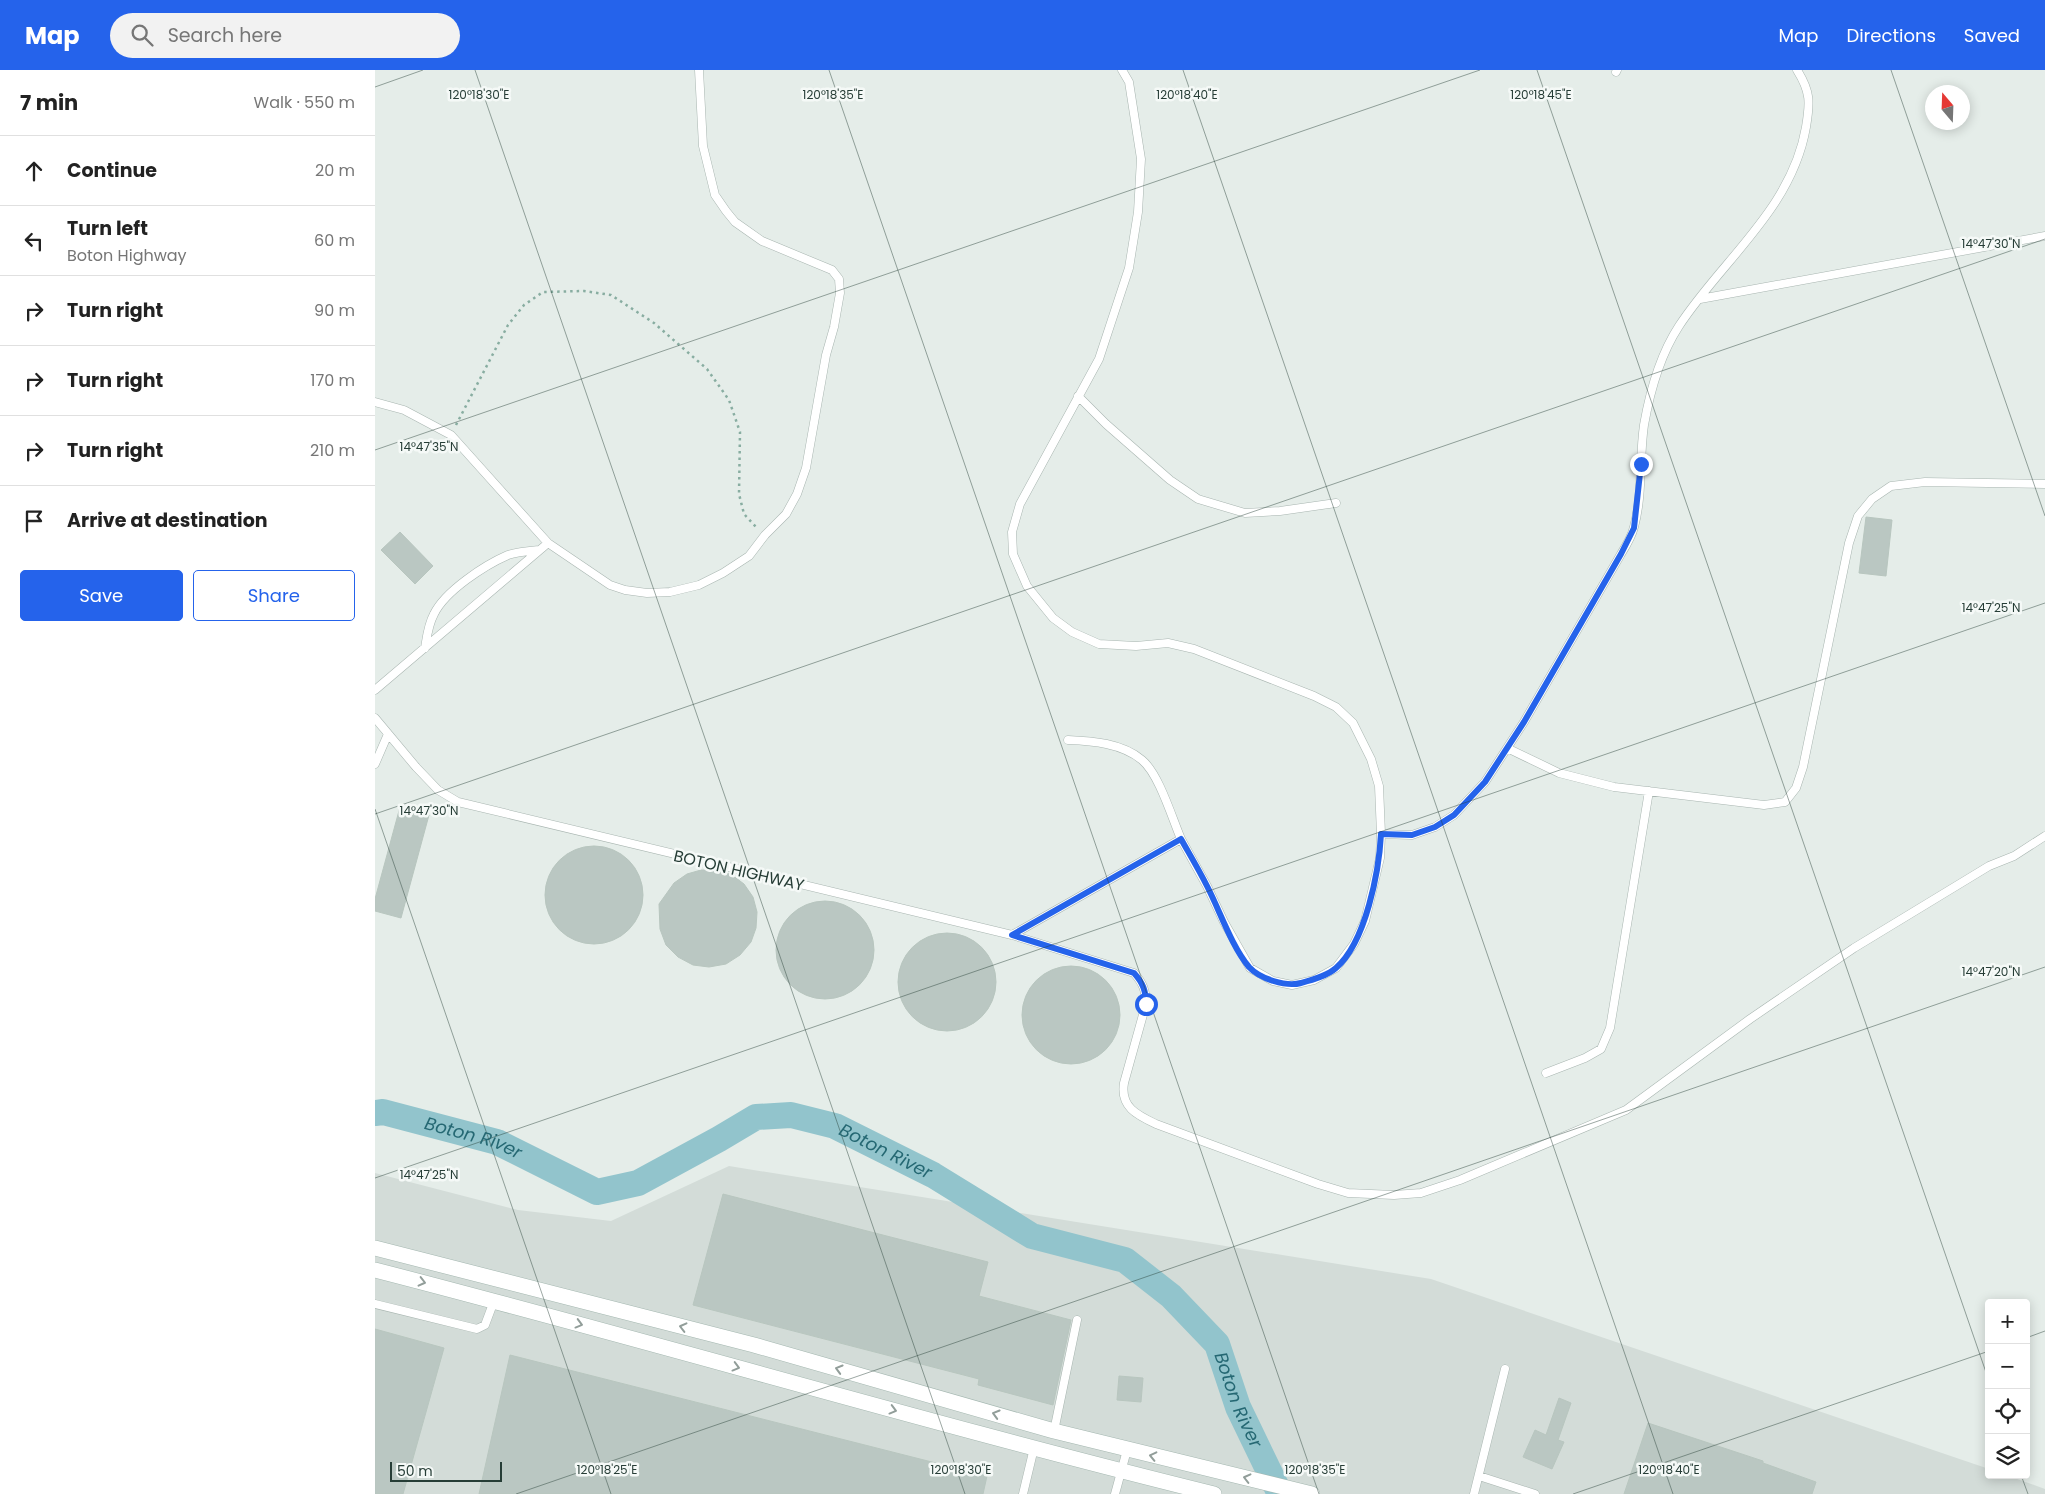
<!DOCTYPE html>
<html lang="en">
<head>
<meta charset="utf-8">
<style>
  :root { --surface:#fff; --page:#f2f2f2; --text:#222; --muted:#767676; --line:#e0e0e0; --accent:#2563eb }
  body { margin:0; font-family:Poppins,sans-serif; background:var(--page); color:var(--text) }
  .controls { position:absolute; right:15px; bottom:15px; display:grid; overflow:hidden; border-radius:5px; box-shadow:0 2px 12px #0003 }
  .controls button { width:45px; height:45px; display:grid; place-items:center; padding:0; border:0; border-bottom:1px solid var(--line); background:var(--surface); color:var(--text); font:25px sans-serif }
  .compass { position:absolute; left:1550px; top:15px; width:45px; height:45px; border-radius:50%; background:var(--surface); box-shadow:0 2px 12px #0003; rotate:341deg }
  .scale { position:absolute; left:15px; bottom:12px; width:112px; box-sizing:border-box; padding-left:5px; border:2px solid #263d36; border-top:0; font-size:14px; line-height:18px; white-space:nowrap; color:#263d36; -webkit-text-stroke:4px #f5f9f7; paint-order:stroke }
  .stop { position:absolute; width:15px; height:15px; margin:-11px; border:4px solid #2563eb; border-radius:50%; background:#fff }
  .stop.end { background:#2563eb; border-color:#fff; box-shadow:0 1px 5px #0008 }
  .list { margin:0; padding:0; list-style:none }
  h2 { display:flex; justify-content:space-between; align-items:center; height:65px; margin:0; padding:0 20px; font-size:21px }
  h2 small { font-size:16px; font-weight:400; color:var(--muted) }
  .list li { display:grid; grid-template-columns:32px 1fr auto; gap:15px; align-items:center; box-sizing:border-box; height:70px; padding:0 20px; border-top:1px solid var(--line) }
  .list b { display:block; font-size:19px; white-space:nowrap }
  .list p { margin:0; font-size:16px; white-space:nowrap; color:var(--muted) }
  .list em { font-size:16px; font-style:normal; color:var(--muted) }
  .actions { display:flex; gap:10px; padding:15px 20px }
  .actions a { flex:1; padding:11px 0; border:1px solid var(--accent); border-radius:5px; text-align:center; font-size:18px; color:var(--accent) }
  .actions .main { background:var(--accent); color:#fff }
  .icon { flex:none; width:28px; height:28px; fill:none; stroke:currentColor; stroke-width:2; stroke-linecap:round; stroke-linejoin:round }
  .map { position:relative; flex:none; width:1670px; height:1424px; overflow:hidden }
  header { display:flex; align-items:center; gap:30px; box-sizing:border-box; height:70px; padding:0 25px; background:var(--accent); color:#fff }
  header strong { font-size:24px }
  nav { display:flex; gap:28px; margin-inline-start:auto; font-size:18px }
  .search { width:350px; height:45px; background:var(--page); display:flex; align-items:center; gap:12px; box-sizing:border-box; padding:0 18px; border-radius:28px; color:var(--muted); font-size:19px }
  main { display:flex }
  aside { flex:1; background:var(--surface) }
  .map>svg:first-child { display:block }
  .built { fill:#d3dcd8 }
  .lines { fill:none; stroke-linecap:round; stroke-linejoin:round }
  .river { stroke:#92c4cc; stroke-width:26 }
  .building { fill:#bac7c2; stroke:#b8c6bf }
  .lane-casing { stroke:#a8b5b0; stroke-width:9 }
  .secondary-casing { stroke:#a4b7b0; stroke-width:16 }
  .path { stroke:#88ada1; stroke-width:2.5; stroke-dasharray:2.5 4; stroke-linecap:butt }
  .lane { stroke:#fff; stroke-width:8 }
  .secondary { stroke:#fff; stroke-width:15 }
  .oneway { stroke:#929e9a }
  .route { stroke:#2563eb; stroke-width:6 }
  .ticks { fill:none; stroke:#263d36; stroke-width:1; stroke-opacity:0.45 }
  .labels { text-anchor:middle; stroke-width:5; stroke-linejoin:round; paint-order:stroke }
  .street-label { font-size:16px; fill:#263d36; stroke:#f5f9f7 }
  .water-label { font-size:18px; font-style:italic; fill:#256873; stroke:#f5f9f7 }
  .ticks-label { font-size:12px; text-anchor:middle; fill:#263d36; stroke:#f5f9f7; stroke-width:5; stroke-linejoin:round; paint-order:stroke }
</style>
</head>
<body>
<header>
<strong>Map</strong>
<div class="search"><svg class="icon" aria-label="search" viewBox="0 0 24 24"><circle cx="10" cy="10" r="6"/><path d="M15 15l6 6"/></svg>Search here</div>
<nav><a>Map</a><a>Directions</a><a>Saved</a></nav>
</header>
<main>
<aside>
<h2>7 min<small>Walk · 550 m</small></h2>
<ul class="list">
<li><svg class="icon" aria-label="ahead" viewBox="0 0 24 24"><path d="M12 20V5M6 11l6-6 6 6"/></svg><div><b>Continue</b></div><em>20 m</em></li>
<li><svg class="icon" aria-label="left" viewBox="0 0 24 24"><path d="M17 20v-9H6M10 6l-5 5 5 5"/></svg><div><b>Turn left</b><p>Boton Highway</p></div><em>60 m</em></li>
<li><svg class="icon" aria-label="right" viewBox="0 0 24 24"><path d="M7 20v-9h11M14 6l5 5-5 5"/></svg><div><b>Turn right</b></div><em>90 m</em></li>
<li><svg class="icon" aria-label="right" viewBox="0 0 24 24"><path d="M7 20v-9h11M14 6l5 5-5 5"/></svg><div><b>Turn right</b></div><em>170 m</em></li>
<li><svg class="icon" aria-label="right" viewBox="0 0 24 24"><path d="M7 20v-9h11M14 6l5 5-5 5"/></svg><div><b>Turn right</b></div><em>210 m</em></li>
<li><svg class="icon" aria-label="arrive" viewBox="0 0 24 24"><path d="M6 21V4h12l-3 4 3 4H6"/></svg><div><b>Arrive at destination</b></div></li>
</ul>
<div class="actions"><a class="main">Save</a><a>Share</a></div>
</aside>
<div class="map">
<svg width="1670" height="1424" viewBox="0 0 1670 1424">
  <rect width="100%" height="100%" fill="#e5ede9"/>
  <path class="built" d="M354 1096 1056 1209 1614 1399V1405H1631L1670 1419V1424H0V1103L143 1140 236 1151Z"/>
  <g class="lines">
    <path class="river" id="s1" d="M0 1043 8 1042 122 1072 222 1122 263 1113 344 1069 381 1047 416 1045 460 1056 558 1105 657 1166 750 1190 796 1226 842 1274 863 1337 905 1424"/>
  </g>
  <path class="building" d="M1491 447 1517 450 1511 506 1484 503Z
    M25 462 58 496 40 514 6 480Z
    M25 737 54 745 26 848 0 841V829Z
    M170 825a49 49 0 1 1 98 0a49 49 0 1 1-98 0Z
    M326 800H342L357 805 369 814 378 827 382 842 381 858 376 872 365 885 351 894 334 897 318 895 303 887 291 875 285 859 284 834 299 813 312 804Z
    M401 880a49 49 0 1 1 98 0a49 49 0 1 1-98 0Z
    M523 912a49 49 0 1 1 98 0a49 49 0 1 1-98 0Z
    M647 945a49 49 0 1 1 98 0a49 49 0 1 1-98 0Z
    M348 1124 613 1192 604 1226 696 1250 678 1335 603 1315 604 1309 318 1235Z
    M0 1259 69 1278 28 1424H0Z
    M135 1285 612 1406 608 1424H104Z
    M744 1306 768 1308 766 1332 742 1330Z
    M1184 1328 1196 1333 1183 1370 1189 1372 1177 1399 1148 1387 1160 1360 1171 1365Z
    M1273 1353 1388 1391V1393L1441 1412 1437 1424H1249Z"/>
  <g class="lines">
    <defs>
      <path id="lane" d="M1241 2 1242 0
        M1325 229 1670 166
        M703 326 731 354 795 410 823 429 870 443 905 441 961 433
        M0 332 29 340 76 365 173 473 235 515 250 520 272 523 295 522 324 515 348 503 374 486 390 465 411 444 422 424 431 398 451 285 459 257 465 223 464 209 457 200 387 171 360 152 351 141 340 125 328 76 324 0
        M50 578C52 566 53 555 59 544 70 521 110 495 133 485 142 482 154 481 164 480
        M0 620 173 473
        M0 648 41 697 63 720 83 732 637 865 759 903C768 913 771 921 771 934L749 1013C745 1037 762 1045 781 1054L943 1114 973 1123 1019 1125 1046 1123 1085 1110 1251 1040 1375 949 1479 878 1614 796 1639 786 1670 766
        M693 670C717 671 747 673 767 690 784 704 797 748 806 769
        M1132 678 1184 703 1239 717 1389 735 1410 732 1421 718 1428 697 1474 473 1483 446 1497 429 1516 416 1550 412 1670 414
        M0 694 13 664
        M1006 764 1037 765 1060 757 1079 745 1110 712 1149 652 1246 484C1251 476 1257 466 1259 457 1268 424 1264 389 1269 355 1275 321 1285 285 1304 256 1347 190 1417 139 1431 57 1435 33 1436 22 1422 0
        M637 865 806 769 832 816 849 852 875 898 898 911 917 915 939 910 961 898 979 874 990 851 1005 788 1006 764 1004 716 996 689 978 653 961 637 939 626 819 579 793 573 761 576 724 574 697 562 678 548 652 516 638 484 637 462 645 434 724 289 754 198 763 142 766 89 754 12 747 0
        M1171 1003 1210 988 1226 979 1235 958 1274 721
        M0 1234 102 1259 110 1255 119 1231
        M679 1361 702 1250
        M1104 1406 1160 1424
        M648 1424 659 1378
        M740 1424 752 1380
        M1099 1424 1130 1299"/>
      <path id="secondary" d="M0 1178 379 1275 679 1361 937 1424
        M0 1200C280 1272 558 1355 839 1424"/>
    </defs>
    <use href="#lane" class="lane-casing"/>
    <use href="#secondary" class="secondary-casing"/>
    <path class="path" d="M81 355 133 255 149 235 168 222 209 221 236 225 279 253 332 299 354 330 365 362 364 424 369 444 382 458"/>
    <use href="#lane" class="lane"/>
    <use href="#secondary" class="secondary"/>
  </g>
  <defs><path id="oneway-chevron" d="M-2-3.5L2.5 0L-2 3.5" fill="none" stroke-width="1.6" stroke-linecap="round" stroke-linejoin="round" transform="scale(1.25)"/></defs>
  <g class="oneway">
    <use href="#oneway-chevron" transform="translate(47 1212) rotate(14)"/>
    <use href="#oneway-chevron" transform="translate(204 1254) rotate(15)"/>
    <use href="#oneway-chevron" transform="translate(308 1257) rotate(-166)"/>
    <use href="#oneway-chevron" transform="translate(361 1297) rotate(15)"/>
    <use href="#oneway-chevron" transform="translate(464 1299) rotate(-164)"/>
    <use href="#oneway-chevron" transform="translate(518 1340) rotate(15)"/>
    <use href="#oneway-chevron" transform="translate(621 1344) rotate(-164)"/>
    <use href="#oneway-chevron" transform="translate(778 1386) rotate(-167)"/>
    <use href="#oneway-chevron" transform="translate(872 1408) rotate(-166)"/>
  </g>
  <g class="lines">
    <path class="route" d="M771 934C771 921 768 913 759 903L637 865 806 769C815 785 824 800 832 816 845 841 856 875 874 897 885 909 911 917 926 913 937 910 952 906 961 898 991 872 1004 801 1006 764L1037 765 1060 757 1079 745 1110 712 1149 652 1246 484 1259 458 1266 394"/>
  </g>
  <path class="ticks" d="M100 0 590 1424M454 0 944 1424M808 0 1298 1424M1162 0 1614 1311M1516 0 1670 446M0 17 48 0M0 380 1105 0M0 739 236 1424M0 744 1670 169M0 1108 1670 533M1651 1268 1670 1261M1646 1405 1653 1424M141 1424 1670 897M1198 1424 1614 1281"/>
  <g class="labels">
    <g class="street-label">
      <text transform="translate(364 800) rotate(13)" y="6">BOTON HIGHWAY</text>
    </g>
    <g class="water-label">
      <text dy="6" stroke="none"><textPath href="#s1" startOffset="102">Boton River</textPath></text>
      <text dy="6" stroke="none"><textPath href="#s1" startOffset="552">Boton River</textPath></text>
      <text dy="6" stroke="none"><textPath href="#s1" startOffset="1002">Boton River</textPath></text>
    </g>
  </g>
  <g class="ticks-label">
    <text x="104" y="29">120°18'30"E</text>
    <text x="458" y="29">120°18'35"E</text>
    <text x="812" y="29">120°18'40"E</text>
    <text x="1166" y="29">120°18'45"E</text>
    <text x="1616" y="178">14°47'30"N</text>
    <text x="54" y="381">14°47'35"N</text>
    <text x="1616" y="542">14°47'25"N</text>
    <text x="54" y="745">14°47'30"N</text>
    <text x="1616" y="906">14°47'20"N</text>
    <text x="54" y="1109">14°47'25"N</text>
    <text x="232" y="1404">120°18'25"E</text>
    <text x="586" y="1404">120°18'30"E</text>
    <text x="940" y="1404">120°18'35"E</text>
    <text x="1294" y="1404">120°18'40"E</text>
  </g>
</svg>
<div class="controls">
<button>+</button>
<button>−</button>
<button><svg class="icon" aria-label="locate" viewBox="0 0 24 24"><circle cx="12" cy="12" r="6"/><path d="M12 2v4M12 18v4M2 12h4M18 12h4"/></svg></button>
<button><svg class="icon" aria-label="layers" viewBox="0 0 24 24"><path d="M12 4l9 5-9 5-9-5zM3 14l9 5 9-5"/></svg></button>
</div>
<svg class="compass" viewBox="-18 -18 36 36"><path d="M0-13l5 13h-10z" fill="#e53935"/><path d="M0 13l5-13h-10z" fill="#767676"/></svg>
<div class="scale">50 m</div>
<div class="stop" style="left:771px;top:934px"></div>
<div class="stop end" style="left:1266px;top:394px"></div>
</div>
</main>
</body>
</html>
